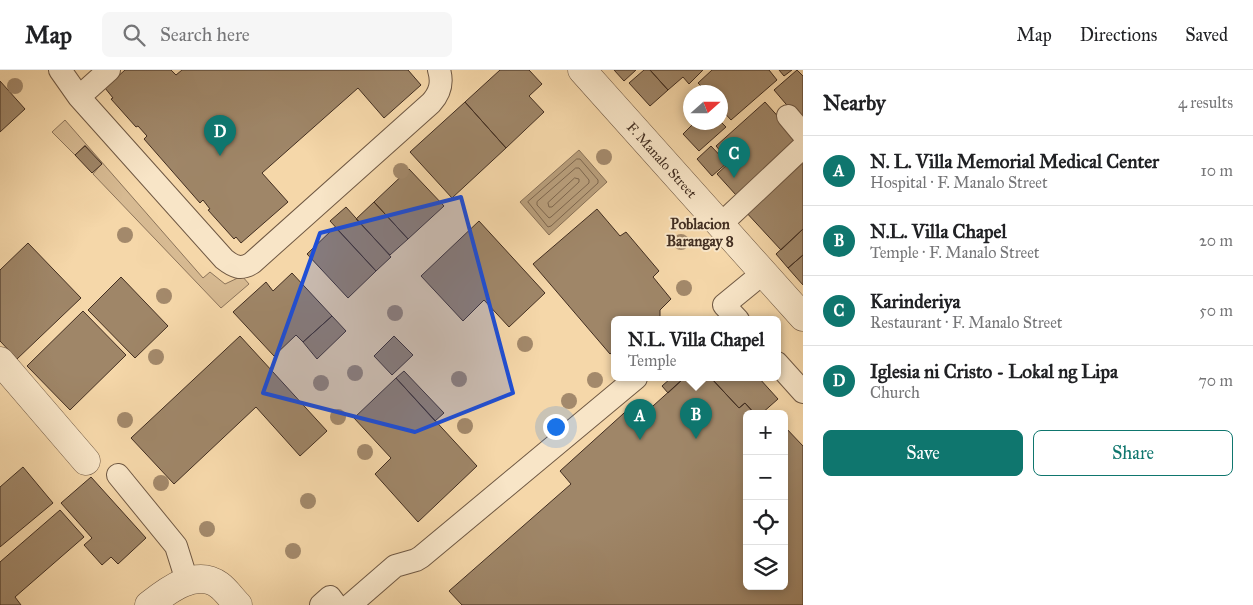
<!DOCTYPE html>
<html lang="en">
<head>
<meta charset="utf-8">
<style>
  :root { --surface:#fff; --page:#f6f6f6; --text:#202124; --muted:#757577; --line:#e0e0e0; --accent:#0f766e }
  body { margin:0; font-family:"IM FELL Great Primer",serif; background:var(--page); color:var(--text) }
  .controls { position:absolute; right:15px; bottom:15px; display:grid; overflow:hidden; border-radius:8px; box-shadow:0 2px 8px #0003 }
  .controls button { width:45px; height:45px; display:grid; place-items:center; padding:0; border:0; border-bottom:1px solid var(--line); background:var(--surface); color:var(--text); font:25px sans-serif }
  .compass { position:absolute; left:683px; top:15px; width:45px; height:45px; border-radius:50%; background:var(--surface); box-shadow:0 2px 8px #0003; rotate:69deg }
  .you { position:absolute; left:555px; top:356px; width:18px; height:18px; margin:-12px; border:4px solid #fff; border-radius:50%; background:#1a73e8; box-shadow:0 0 0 8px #1a73e833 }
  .badge { display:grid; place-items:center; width:32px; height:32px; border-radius:50%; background:var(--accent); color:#fff; font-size:16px; font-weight:700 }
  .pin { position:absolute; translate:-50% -41px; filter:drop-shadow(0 1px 2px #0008) }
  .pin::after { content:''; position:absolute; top:26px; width:18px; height:15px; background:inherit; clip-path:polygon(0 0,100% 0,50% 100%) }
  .popup { position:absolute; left:611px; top:246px; width:170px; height:65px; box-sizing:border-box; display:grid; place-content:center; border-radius:8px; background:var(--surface); filter:drop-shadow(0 1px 4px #0005); font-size:16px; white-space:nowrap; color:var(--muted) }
  .popup b { font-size:19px; color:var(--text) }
  .popup::after { content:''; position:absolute; left:50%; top:100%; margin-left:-10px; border:10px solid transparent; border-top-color:var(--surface) }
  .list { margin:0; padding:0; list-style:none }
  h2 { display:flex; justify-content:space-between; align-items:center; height:65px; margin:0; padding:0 20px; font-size:21px }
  h2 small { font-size:16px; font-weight:400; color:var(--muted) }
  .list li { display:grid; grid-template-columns:32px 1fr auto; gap:15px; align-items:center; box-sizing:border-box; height:70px; padding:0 20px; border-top:1px solid var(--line) }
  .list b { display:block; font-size:19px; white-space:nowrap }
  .list p { margin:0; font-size:16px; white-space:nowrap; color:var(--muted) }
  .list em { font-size:16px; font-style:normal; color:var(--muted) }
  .actions { display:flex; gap:10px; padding:15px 20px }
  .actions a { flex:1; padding:11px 0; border:1px solid var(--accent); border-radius:8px; text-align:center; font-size:18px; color:var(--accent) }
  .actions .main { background:var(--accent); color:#fff }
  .icon { flex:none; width:28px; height:28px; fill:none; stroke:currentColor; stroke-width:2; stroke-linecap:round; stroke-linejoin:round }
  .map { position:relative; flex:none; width:803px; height:535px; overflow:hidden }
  header { display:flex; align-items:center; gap:30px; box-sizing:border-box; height:70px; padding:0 25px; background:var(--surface); border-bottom:1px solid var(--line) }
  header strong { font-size:24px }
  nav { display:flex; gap:28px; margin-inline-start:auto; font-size:18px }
  .search { width:350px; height:45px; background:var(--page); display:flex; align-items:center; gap:12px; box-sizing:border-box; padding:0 18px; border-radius:8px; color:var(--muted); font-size:19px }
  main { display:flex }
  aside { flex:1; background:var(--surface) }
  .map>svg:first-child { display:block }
  .green { fill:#d7ba92; stroke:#8c745a }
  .water { fill:#b89e7b; stroke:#897157 }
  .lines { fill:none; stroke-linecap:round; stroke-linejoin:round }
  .shore { stroke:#7d664e; stroke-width:1 }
  .building { fill:#9f8668; stroke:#422e21 }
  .service-casing { stroke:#6f5843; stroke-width:24 }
  .minor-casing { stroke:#6f5843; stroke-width:29 }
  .tertiary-casing { stroke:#6f5843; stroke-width:29 }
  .service { stroke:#f8e5c7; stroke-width:22 }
  .minor { stroke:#f8e5c7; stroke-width:28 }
  .tertiary { stroke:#f8e5c7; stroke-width:28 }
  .tree { fill:#a3896b }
  .marked { fill:#1d4ed8; fill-opacity:0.2; stroke:#1d4ed8; stroke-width:4; stroke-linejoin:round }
  .labels { text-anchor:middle; stroke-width:4; stroke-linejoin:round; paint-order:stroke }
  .street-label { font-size:14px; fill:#422e21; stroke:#f8e5c7 }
  .neighbourhood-label { font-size:15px; font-weight:bold; fill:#422e21; stroke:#f8e5c7 }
</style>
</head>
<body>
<header>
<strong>Map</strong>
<div class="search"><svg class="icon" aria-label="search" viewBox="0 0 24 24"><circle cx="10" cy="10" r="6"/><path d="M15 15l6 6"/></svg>Search here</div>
<nav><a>Map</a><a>Directions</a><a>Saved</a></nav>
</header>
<main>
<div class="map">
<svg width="803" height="535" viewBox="0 0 803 535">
  <rect width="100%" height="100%" fill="#f5d7a9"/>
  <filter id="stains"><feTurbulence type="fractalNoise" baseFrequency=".004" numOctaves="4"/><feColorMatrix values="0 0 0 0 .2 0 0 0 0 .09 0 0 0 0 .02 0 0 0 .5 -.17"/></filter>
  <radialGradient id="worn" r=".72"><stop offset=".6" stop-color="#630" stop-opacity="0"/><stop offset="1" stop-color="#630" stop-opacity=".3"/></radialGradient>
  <path class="green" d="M65 50 203 208 210 202 225 214 242 206 249 214 221 238 93 104 102 93 85 75 75 85 52 62Z"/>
  <path class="water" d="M579 80 607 112 549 165 520 132Z"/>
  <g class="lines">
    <path class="shore" d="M577 89H580L598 110V113L551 156 548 157 528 132Z
      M576 98H579L589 110V113L551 147 549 148 537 135V132Z
      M575 108 579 109V112L552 137H549L548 133Z"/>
  </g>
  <path class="building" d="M125 0H171L176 5 182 0H408L421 15 384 48 358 18 262 103 288 132 241 173 236 167 234 169 208 140 210 139 203 130 200 133 144 69 147 66 138 56 136 57 111 29 113 28 105 18Z
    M500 0H529L542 14 529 26 544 42 506 78 465 32Z
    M614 0H636L624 11Z
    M644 0H650L668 20 650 36 629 13Z
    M650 0H703L689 14 683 7 668 20Z
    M712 0H769L777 10 731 50 720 38V22H707L698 13Z
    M779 0H792L784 6Z
    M797 0 803 6V54L774 20Z
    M0 11 25 39 0 62Z
    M465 32 506 78 452 128 410 82Z
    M765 32 800 71 736 125 717 104 730 92 716 76Z
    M720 51 726 57 699 81 683 64 695 52H720Z
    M85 76 102 94 92 103 75 85Z
    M711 76 727 93 712 106 697 89Z
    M803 86V159L781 180 744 140Z
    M409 99 444 136 408 169 374 132Z
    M374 132 408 169 390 185 356 149Z
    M346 137 391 187 376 201 330 151Z
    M597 139 620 166 626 162 659 201 653 207 671 229 660 240V250H615V280L610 284 533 194Z
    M479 151 545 223 509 257 484 230 463 251 421 206Z
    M335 157 376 201 348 228 307 184Z
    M803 159V185L788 198 776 184Z
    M28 173 81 228 17 289 0 271V200Z
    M803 185V215L788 198Z
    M292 203 332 246 303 272 296 265 274 286 233 242 266 212 273 221Z
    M121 207 168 256 135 288 88 240Z
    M83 241 126 285 70 340 27 296Z
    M332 246 346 261 317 289 303 272Z
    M240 266 327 361 300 386 256 337 174 414 131 368Z
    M394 266 413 285 392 305 374 286Z
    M404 301 444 343 435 351 396 308Z
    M396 308 477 396 418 452 375 404 391 388 354 348Z
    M671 308H684L668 323 662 316Z
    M684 308H711L739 338 745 333 755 344H747V516H784V356L803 376V535H462L449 521 571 414 560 401 634 334 643 345Z
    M711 308H759L778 329 761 344H755L745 333 739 338Z
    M23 397 53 433 0 477V417Z
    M91 407 146 468 118 494 111 487 102 495 84 475 92 468 61 433Z
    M60 440 84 467 15 527 21 535H0V492Z"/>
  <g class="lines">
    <defs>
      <path id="service" d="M60 0 79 27 224 189C234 197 241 200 252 193L431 33C440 23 443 13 439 0
        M79 27 109 0
        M788 46 803 64
        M720 155 803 77
        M738 250 724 235 763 203
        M777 293 803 322
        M118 405 176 476 187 511
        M321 535 330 527 336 535
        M350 535 395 496 416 490 421 487 636 308"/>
      <path id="minor" d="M0 291 86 391
        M149 535C167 521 196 498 219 515 226 520 232 529 238 535"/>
      <path id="tertiary" d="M582 0 803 247"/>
    </defs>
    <use href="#service" class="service-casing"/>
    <use href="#minor" class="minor-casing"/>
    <use href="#tertiary" class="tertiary-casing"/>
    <use href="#service" class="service"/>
    <use href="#minor" class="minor"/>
    <use href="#tertiary" class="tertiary"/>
  </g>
  <g class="tree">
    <circle cx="15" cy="16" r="8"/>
    <circle cx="604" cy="87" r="8"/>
    <circle cx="401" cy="101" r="8"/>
    <circle cx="125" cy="165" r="8"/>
    <circle cx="681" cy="172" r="8"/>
    <circle cx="684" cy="218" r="8"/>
    <circle cx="164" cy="226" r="8"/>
    <circle cx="395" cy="243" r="8"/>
    <circle cx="525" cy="274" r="8"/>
    <circle cx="156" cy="287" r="8"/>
    <circle cx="355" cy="303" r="8"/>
    <circle cx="459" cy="309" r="8"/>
    <circle cx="595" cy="310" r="8"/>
    <circle cx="321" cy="313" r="8"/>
    <circle cx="569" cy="331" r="8"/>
    <circle cx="338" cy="347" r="8"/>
    <circle cx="125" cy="350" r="8"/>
    <circle cx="465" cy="356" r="8"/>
    <circle cx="365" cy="382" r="8"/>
    <circle cx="161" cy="413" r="8"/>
    <circle cx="308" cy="431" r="8"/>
    <circle cx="207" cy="459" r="8"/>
    <circle cx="293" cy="481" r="8"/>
  </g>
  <path class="marked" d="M461 127 513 323 415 362 263 323 320 163Z"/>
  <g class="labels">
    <g class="street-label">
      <text transform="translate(662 90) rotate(48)" y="5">F. Manalo Street</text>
    </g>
    <g class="neighbourhood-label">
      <text x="700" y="159">Poblacion<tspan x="700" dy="17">Barangay 8</tspan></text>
    </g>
  </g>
  <rect width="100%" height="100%" filter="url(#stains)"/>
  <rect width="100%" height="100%" fill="url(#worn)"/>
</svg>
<div class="controls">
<button>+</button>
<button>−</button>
<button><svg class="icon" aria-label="locate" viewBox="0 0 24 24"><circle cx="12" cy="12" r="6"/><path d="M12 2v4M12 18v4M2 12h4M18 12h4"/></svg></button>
<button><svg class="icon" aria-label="layers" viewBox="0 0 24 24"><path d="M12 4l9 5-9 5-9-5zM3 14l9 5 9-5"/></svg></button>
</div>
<svg class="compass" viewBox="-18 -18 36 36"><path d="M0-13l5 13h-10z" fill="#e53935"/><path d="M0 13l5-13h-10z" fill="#757577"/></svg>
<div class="you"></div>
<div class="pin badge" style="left:640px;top:370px">A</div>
<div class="pin badge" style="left:696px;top:369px">B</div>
<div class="popup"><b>N.L. Villa Chapel</b>Temple</div>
<div class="pin badge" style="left:734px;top:108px">C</div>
<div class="pin badge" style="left:220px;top:86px">D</div>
</div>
<aside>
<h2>Nearby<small>4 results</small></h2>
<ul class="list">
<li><span class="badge">A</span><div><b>N. L. Villa Memorial Medical Center</b><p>Hospital · F. Manalo Street</p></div><em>10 m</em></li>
<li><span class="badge">B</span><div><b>N.L. Villa Chapel</b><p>Temple · F. Manalo Street</p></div><em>20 m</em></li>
<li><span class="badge">C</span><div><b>Karinderiya</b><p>Restaurant · F. Manalo Street</p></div><em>50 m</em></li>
<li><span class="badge">D</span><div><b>Iglesia ni Cristo - Lokal ng Lipa</b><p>Church</p></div><em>70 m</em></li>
</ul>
<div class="actions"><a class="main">Save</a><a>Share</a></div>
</aside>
</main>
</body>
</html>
